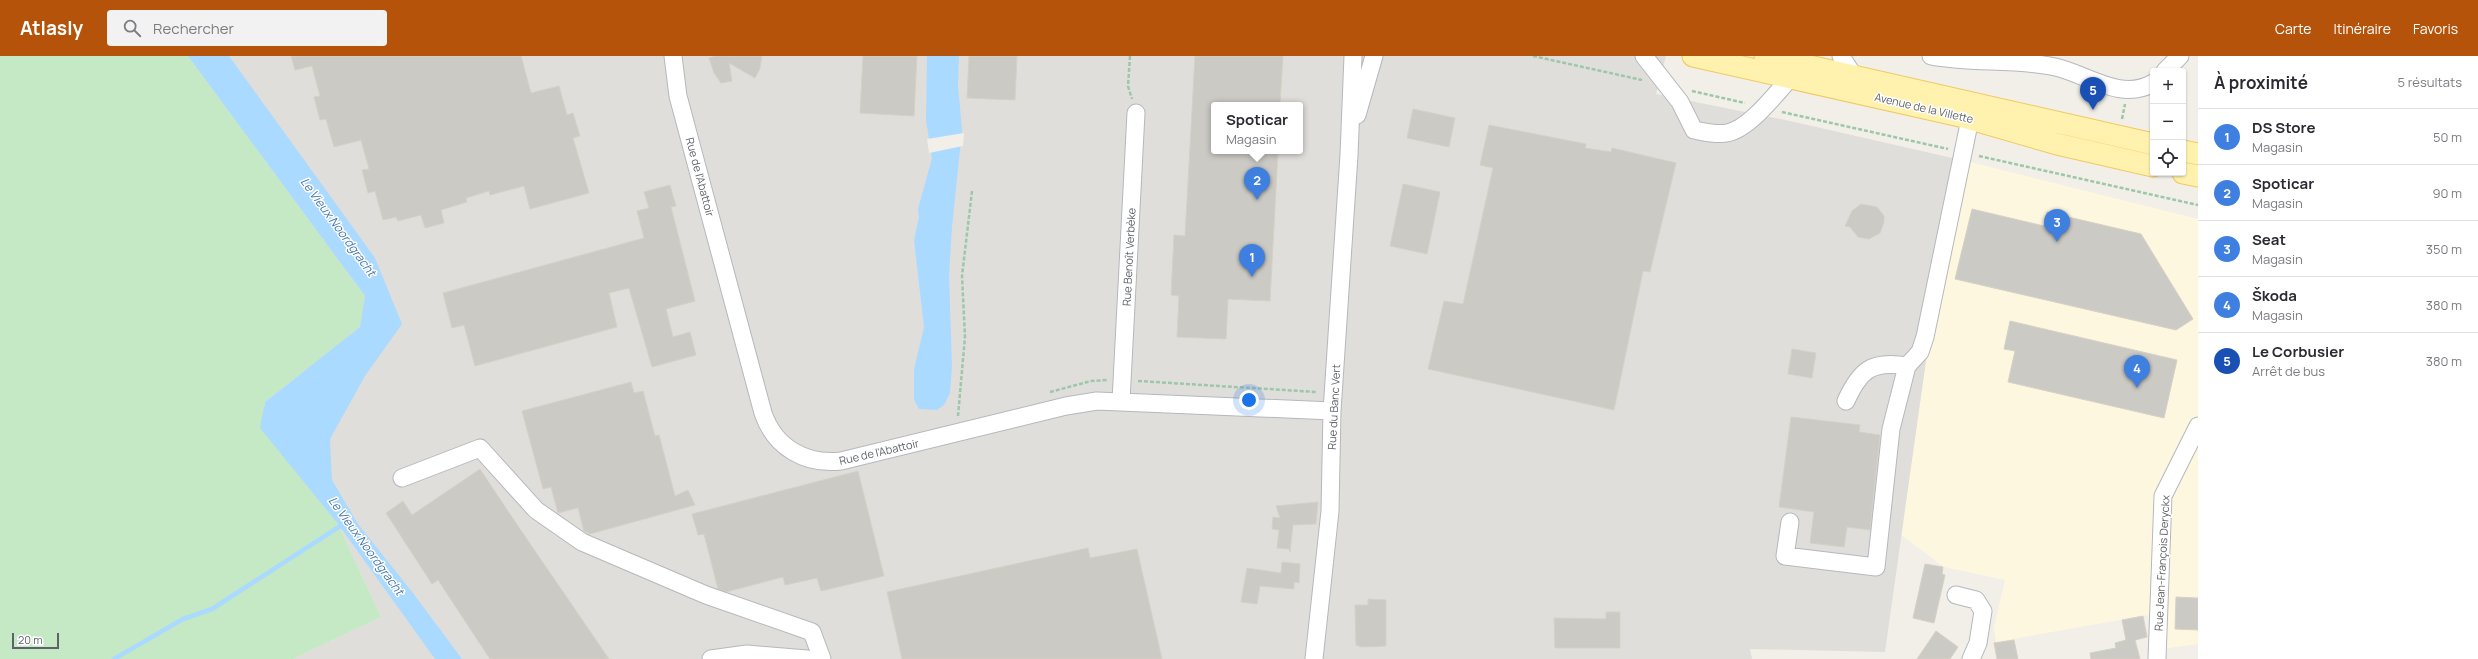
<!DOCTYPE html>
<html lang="fr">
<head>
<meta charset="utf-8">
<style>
  :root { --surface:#fff; --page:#f2f2f3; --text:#2b2b33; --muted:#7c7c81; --line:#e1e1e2; --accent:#b45309 }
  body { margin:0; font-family:Manrope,sans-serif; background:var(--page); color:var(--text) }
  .controls { position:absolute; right:12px; top:12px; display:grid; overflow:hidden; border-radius:4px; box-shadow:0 1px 3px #0004 }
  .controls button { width:36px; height:36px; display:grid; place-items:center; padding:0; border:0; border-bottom:1px solid var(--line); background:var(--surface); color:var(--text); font:20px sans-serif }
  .scale { position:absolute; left:12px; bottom:10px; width:47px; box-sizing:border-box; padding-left:4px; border:2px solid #5f6368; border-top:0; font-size:11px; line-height:14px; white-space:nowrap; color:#5f6368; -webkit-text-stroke:3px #fff; paint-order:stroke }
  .you { position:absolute; left:1249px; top:344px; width:14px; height:14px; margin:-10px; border:3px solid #fff; border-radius:50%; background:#1a73e8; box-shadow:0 0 0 6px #1a73e833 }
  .badge { display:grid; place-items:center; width:26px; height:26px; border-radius:50%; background:var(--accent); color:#fff; font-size:13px; font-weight:700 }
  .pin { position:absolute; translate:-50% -33px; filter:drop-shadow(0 1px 2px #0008) }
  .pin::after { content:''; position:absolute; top:21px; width:14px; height:12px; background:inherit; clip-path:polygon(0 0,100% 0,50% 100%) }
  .popup { position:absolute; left:1211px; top:46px; width:92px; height:52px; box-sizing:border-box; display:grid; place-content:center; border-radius:4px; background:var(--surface); filter:drop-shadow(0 1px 3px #0005); font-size:13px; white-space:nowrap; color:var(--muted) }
  .popup b { font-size:15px; color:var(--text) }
  .popup::after { content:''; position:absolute; left:50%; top:100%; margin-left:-8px; border:8px solid transparent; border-top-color:var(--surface) }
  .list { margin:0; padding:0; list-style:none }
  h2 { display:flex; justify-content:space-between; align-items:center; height:52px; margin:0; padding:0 16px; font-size:17px }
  h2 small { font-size:13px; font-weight:400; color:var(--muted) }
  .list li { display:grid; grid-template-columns:26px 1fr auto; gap:12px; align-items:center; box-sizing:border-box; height:56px; padding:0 16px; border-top:1px solid var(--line) }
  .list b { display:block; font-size:15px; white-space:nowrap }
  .list p { margin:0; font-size:13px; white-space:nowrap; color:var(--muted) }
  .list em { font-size:13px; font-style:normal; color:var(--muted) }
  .icon { flex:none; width:22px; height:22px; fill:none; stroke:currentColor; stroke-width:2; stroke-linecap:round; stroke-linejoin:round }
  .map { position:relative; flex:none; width:2198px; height:603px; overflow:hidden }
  header { display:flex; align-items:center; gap:24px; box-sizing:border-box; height:56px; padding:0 20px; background:var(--accent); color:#fff }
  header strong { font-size:19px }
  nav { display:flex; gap:22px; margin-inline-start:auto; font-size:14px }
  .search { width:280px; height:36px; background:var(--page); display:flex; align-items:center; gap:10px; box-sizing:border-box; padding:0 14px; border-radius:4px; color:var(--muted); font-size:15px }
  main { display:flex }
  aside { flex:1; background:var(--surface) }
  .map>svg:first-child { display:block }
  .commercial { fill:#fef7e0 }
  .industrial { fill:#e0deda; fill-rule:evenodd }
  .green { fill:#c5e8c5 }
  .water { fill:#aadaff }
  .pier { fill:#f1efe8 }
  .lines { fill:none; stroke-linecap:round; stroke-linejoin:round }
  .stream { stroke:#aadaff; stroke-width:4.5 }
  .building { fill:#cccac5; stroke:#d6d1c6 }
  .minor-casing { stroke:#b5b8bc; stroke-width:19 }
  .major-casing { stroke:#f2c960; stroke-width:23 }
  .path { stroke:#9cc7a9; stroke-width:2.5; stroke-dasharray:4 2; stroke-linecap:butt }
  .minor { stroke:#fff; stroke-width:17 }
  .major { stroke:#fff2af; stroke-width:21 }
  .labels { text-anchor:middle; stroke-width:3; stroke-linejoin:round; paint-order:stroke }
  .street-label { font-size:11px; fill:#5f6368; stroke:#fff }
  .water-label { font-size:12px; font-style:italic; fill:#4174aa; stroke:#fff }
</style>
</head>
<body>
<header>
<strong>Atlasly</strong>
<div class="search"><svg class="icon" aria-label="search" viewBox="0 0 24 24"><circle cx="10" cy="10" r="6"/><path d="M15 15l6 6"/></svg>Rechercher</div>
<nav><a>Carte</a><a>Itinéraire</a><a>Favoris</a></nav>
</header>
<main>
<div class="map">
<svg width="2198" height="603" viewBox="0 0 2198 603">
  <rect width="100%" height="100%" fill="#f1efe8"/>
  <path class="commercial" d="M1970 106 2198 163V588L2153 594 2148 559 1996 586 1994 572 2005 524 1944 511 1900 478 1927 298Z"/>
  <path class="industrial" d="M188 0H1666L1656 38 1790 65 1970 106 1927 298 1885 596 1750 593 1752 603H293L381 561 338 468 260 372 365 240ZM1214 49H1300V95H1214Z"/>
  <path class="green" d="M0 0H188L365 240 360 271 265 346 261 372 338 468 381 561 293 603H0Z"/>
  <path class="water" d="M188 0H229L375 202 402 268 365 320 330 383 332 424 358 468 413 537 462 603H435L338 468 260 372 265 346 360 271 365 240Z
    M927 0H959L958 28 962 75 952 171 949 220 952 308 950 337 944 349 937 354 919 353 914 344V313L924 271 914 184 919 161 918 153 932 102 926 64Z"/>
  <path class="pier" d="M964 77 963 90 929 97 927 83Z"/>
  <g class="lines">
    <path class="stream" d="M114 603 183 563 212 553 345 467"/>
  </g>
  <path class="building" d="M291 0H521L531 37 559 30 567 59 573 57 580 80 573 82 589 137 530 153 524 130 490 139 489 135 466 142 467 146 441 154 444 167 425 172 421 159 398 165 396 161 383 164 375 135 368 137 362 114 369 113 361 84 334 91 326 63 320 64 314 41 320 40 312 10 295 14Z
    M716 0H762L760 12 755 22 729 7 732 25 721 27 714 17 709 2Z
    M863 0H917L914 60 860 57Z
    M969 0H1017L1015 44 967 42Z
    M1195 0H1283L1280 49H1214V95H1278L1270 245 1228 243 1226 283 1177 281 1179 240 1171 239 1174 179 1185 180Z
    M1413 53 1455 62 1449 91 1407 82Z
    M1489 69 1586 88 1585 92 1611 96 1612 92 1676 107 1650 216 1643 215 1614 354 1428 313 1444 245 1463 248 1493 112 1480 109Z
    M1403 128 1440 136 1427 198 1390 190Z
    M670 129 676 150 671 151 695 245 666 253 673 281 690 276 696 299 652 311 629 232 609 237 617 271 475 310 464 269 452 272 443 237 644 182 637 155 649 152 644 136Z
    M1861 148 1877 151 1884 160V166L1880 177 1869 183 1858 181 1850 171 1845 170 1852 155Z
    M1972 153 2044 170 2047 156 2141 178 2193 263 2176 274 1955 223Z
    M2010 265 2177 304 2164 362 2008 326 2015 295 2004 293Z
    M1792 293 1816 297 1812 322 1788 318Z
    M631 326 634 337 643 335 655 380 659 379 675 440 688 434 695 449 590 478 584 475 578 452 558 457 551 431 543 433 522 355Z
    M1791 361 1860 369 1859 376 1880 379 1870 474 1847 471 1844 491 1810 487 1814 456 1779 451Z
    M480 413 518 470 609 603H490L438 524 432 528 386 457 403 445 412 459Z
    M858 415 884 520 821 535 817 522 785 529 783 521 726 536 718 533 704 478 698 479 692 458Z
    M1318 446 1316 468 1293 469 1290 496 1289 493 1277 492 1279 474 1272 473 1273 461 1280 462 1276 450Z
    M1088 492 1090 502 1137 493 1162 603H902L887 536Z
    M1282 506 1300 508 1299 527 1294 526V533L1260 530 1257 548 1241 546 1247 512 1281 517Z
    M1925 508 1943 511 1942 518 1945 519 1934 567 1913 562Z
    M2176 541 2198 542V574L2175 573Z
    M1368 543 1386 544V590L1361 591 1356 589 1355 549H1368Z
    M1606 556H1620V592H1555L1554 562 1606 563Z
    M2143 560 2147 581 2135 584 2140 603H2091L2090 597 2116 592 2115 587 2126 584 2122 564Z
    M1936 575 1958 591 1950 603H1917Z
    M2014 584 2018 603H1997L1994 587Z"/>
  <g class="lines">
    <defs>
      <path id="minor" d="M673 0 678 40 763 357C775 392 806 409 841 405L1066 350 1097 345 1332 355
        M1644 0 1680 46 1694 74C1705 76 1716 79 1727 77 1751 73 1781 31 1798 13
        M1841 0 1853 19
        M1931 0C1971 8 2014 2 2055 11 2087 18 2121 46 2153 27
        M2165 15 2180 0
        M1357 59 1374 0
        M1121 345 1136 57
        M1846 345C1860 314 1872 304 1907 310
        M402 422 480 392 536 454 582 486 706 539 812 576 822 603
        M1790 466 1785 500 1876 511 1891 373 1907 310 1920 296 1925 281 1970 63
        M1956 539 1976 544 1983 555 1978 587 1971 603
        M711 603 747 598 807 603
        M1314 603 1330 455 1332 355 1349 99 1353 0
        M2157 603 2163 440 2198 370"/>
      <path id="major" d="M1693 0 1960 60 2057 88 2153 110
        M1765 0 2153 88
        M2183 95 2198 98
        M2183 117 2198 120"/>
    </defs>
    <use href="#minor" class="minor-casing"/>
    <use href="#major" class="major-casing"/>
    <path class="path" d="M1130 0 1128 30 1132 43
      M1533 0 1642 24
      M1692 35 1745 47
      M1782 56 1948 93
      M2122 63 2125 48
      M1979 100 2198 149
      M1138 325 1317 336
      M1050 336 1091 325 1107 324
      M958 360 965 281 962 220 972 135"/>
    <use href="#minor" class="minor"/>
    <use href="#major" class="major"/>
  </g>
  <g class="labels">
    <g class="street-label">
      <text transform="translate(1924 52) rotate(13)" y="4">Avenue de la Villette</text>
      <text transform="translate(700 121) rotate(75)" y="4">Rue de l'Abattoir</text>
      <text transform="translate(1129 201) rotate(-87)" y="4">Rue Benoît Verbèke</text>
      <text transform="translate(1334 351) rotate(-87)" y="4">Rue du Banc Vert</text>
      <text transform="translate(879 396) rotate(-13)" y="4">Rue de l'Abattoir</text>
      <text transform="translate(2162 507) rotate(-87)" y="4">Rue Jean-François Deryckx</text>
    </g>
    <g class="water-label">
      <text transform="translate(338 171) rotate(54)" y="4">Le Vieux Noordgracht</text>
      <text transform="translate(366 490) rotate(54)" y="4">Le Vieux Noordgracht</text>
    </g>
  </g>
</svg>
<div class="controls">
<button>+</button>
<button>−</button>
<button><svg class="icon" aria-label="locate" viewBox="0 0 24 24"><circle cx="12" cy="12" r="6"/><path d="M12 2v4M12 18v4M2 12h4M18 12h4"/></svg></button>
</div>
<div class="scale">20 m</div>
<div class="you"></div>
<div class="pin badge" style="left:1252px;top:221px;background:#3f7fe0">1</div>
<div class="pin badge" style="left:1257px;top:144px;background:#3f7fe0">2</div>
<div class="popup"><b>Spoticar</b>Magasin</div>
<div class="pin badge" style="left:2057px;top:186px;background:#3f7fe0">3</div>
<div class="pin badge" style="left:2137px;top:332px;background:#3f7fe0">4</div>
<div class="pin badge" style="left:2093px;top:54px;background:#1a4fb4">5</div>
</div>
<aside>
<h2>À proximité<small>5 résultats</small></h2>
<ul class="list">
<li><span class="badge" style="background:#3f7fe0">1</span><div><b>DS Store</b><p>Magasin</p></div><em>50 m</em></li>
<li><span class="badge" style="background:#3f7fe0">2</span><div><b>Spoticar</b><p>Magasin</p></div><em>90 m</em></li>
<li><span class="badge" style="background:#3f7fe0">3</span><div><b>Seat</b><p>Magasin</p></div><em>350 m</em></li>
<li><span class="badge" style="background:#3f7fe0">4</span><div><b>Škoda</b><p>Magasin</p></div><em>380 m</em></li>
<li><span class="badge" style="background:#1a4fb4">5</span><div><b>Le Corbusier</b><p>Arrêt de bus</p></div><em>380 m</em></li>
</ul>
</aside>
</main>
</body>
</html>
